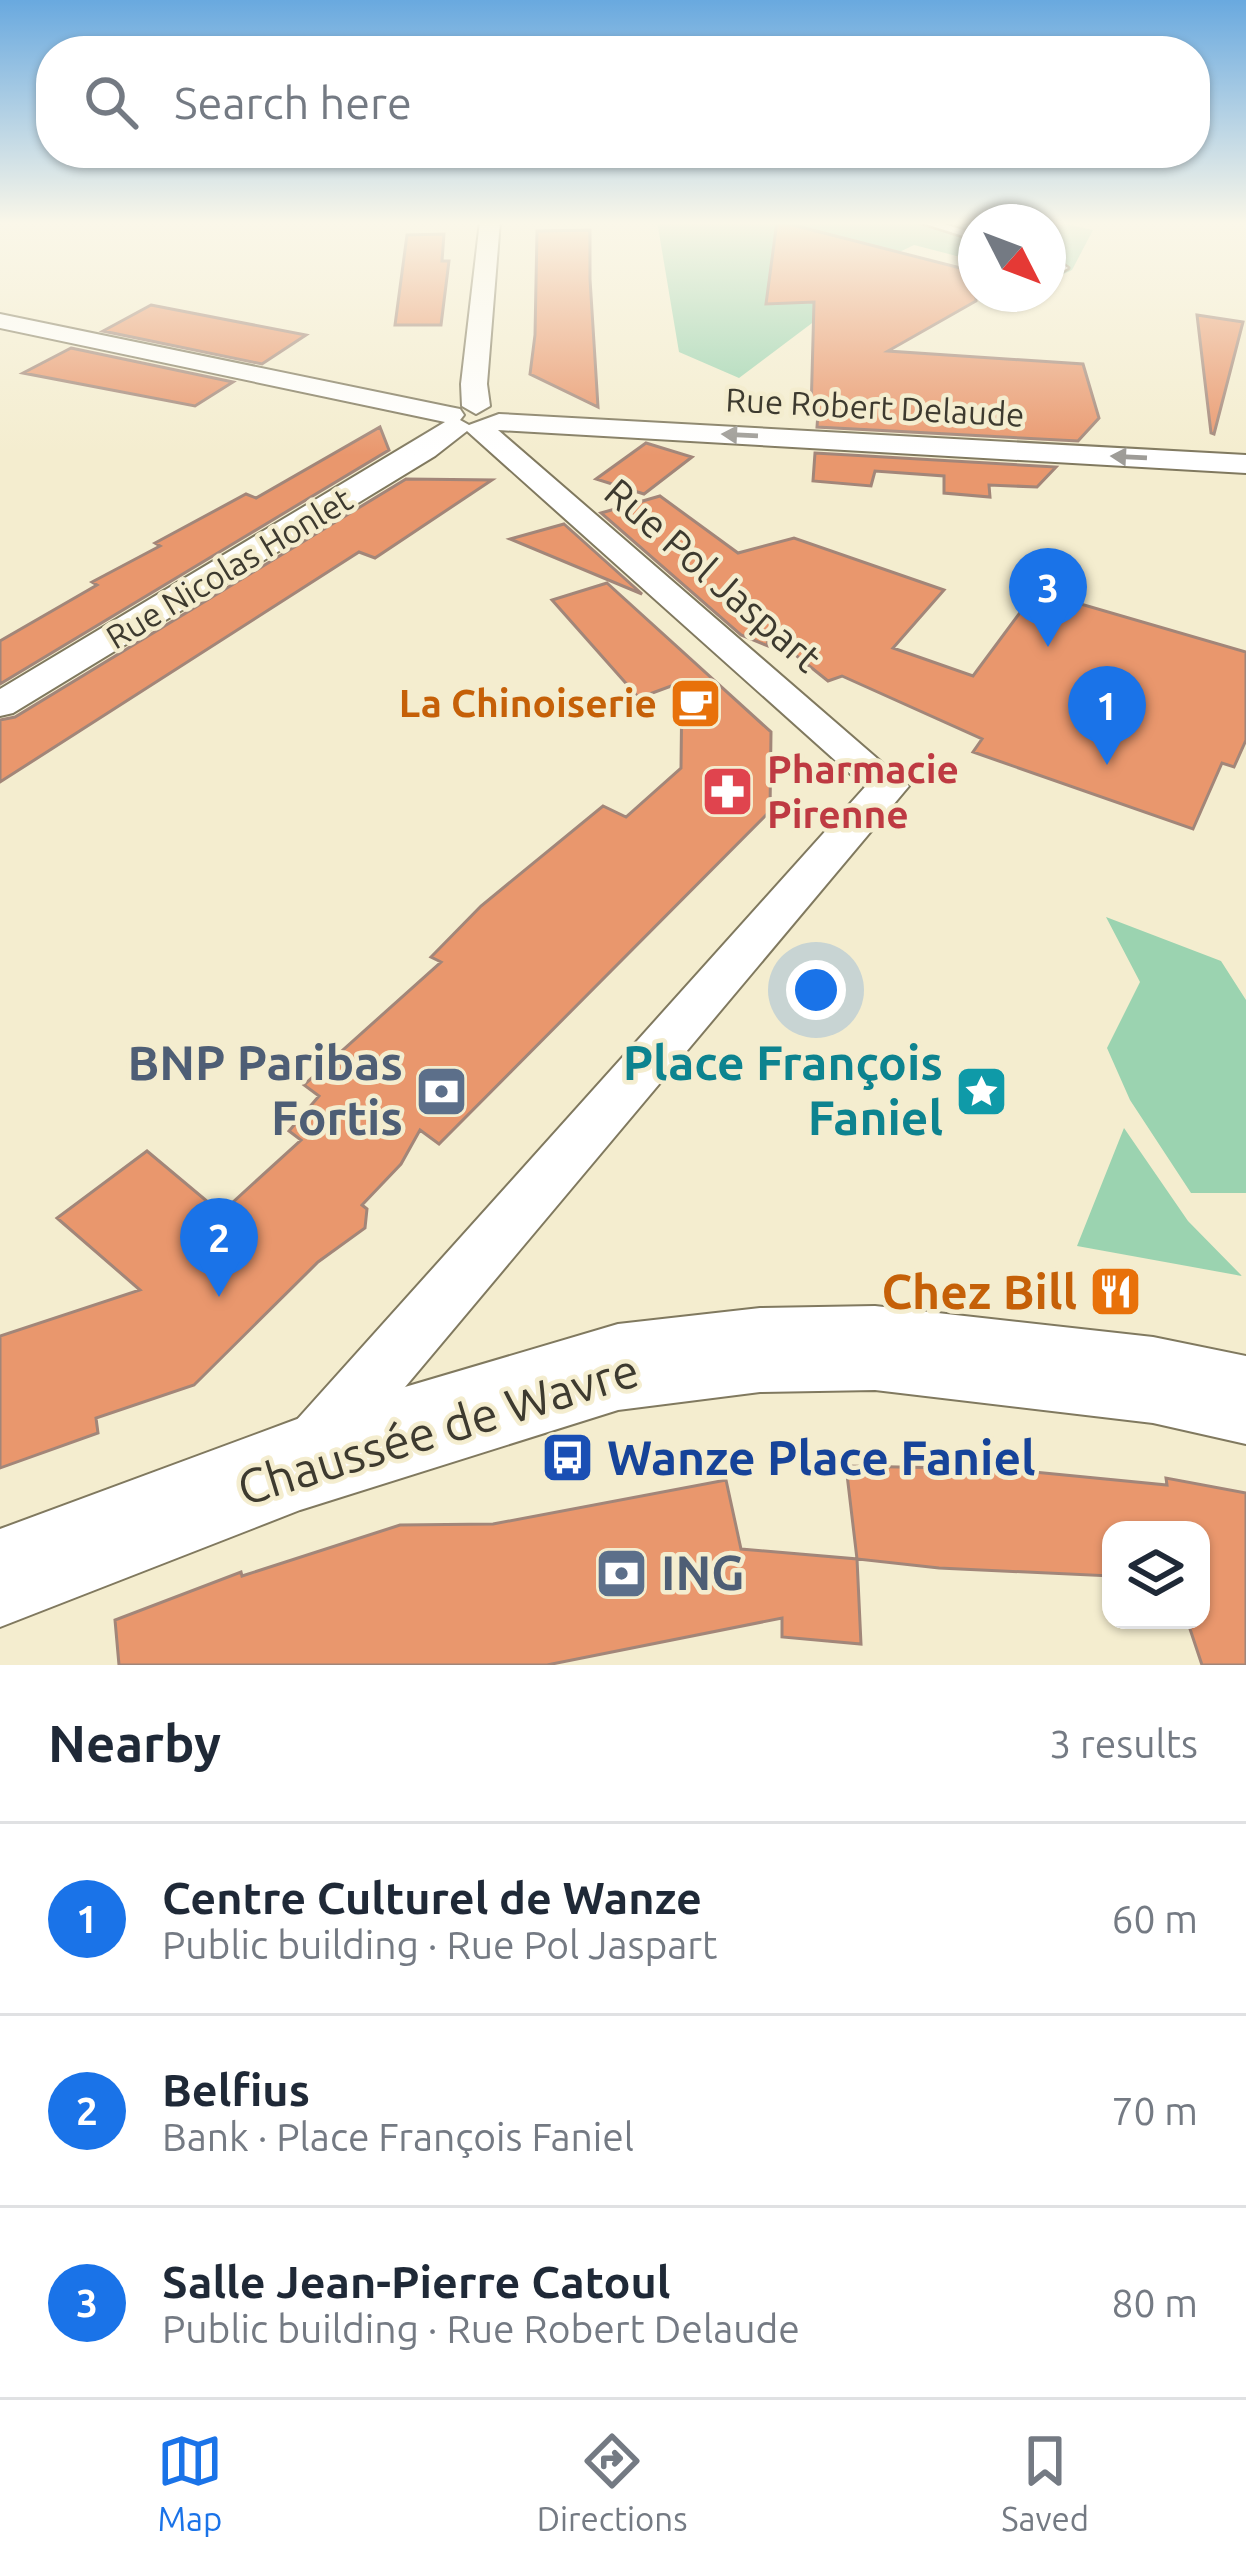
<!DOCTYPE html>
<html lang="en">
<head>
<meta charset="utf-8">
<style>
  :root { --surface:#fff; --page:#f6f6f7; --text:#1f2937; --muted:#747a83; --line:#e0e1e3; --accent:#1a73e8 }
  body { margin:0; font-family:Ubuntu,sans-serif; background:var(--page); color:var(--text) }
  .controls { position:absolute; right:36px; bottom:36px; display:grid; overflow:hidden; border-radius:24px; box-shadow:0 3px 9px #0004 }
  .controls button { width:108px; height:108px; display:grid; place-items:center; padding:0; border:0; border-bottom:3px solid var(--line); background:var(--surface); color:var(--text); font:60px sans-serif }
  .compass { position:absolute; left:958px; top:204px; width:108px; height:108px; border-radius:50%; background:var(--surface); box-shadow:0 3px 9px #0004; rotate:132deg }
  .you { position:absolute; left:816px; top:990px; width:42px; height:42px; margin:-30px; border:9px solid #fff; border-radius:50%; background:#1a73e8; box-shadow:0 0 0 18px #1a73e833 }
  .badge { display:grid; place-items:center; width:78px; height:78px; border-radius:50%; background:var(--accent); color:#fff; font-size:39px; font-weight:700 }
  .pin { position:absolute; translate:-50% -99px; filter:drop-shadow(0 3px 6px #0008) }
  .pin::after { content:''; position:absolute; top:63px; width:42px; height:36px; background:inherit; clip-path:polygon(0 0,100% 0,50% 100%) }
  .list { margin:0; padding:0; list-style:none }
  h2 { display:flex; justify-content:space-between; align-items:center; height:156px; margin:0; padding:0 48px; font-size:51px }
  h2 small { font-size:39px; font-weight:400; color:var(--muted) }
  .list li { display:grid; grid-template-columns:78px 1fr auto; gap:36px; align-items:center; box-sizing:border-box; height:192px; padding:0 48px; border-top:3px solid var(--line) }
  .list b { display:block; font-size:45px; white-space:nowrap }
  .list p { margin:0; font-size:39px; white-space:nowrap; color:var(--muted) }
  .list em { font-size:39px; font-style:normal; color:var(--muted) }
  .icon { flex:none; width:66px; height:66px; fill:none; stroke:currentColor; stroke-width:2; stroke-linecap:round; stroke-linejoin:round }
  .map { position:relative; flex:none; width:1246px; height:1665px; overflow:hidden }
  .search { position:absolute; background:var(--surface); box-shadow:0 3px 9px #0004; left:36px; right:36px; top:36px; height:132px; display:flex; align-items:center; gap:30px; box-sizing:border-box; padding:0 42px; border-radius:48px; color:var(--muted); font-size:45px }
  .sheet { height:732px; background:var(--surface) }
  nav { display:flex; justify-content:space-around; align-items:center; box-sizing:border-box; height:168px; border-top:3px solid var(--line); background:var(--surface); font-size:33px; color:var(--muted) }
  nav a { display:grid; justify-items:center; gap:6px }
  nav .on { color:var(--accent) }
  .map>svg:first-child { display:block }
  .green { fill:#9bd3b0 }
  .building { fill:#e9976d; stroke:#a28679; stroke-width:3 }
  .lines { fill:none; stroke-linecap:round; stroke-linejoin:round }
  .service-casing { stroke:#80795f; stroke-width:5 }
  .minor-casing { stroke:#80795f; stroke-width:4 }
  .secondary-casing { stroke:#80795f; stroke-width:4 }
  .service { fill:#fff; fill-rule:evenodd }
  .minor { fill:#fff; fill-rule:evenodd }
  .secondary { fill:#fff; fill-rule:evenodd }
  .oneway { fill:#9e9c97 }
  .labels { text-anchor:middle; stroke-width:9; stroke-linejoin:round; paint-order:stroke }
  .far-street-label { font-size:33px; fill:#3d3a2f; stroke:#f4edcf }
  .street-label { font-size:39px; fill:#3d3a2f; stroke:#f4edcf }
  .food-label { font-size:39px; font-weight:bold; fill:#c56008; stroke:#f4edcf; text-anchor:end }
  .health-label { font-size:39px; font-weight:bold; fill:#be3a42; stroke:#f4edcf; text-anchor:start }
  .near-service-label { font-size:48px; font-weight:bold; fill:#4e5e75; stroke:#f4edcf; text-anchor:end }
  .near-culture-label { font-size:48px; font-weight:bold; fill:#0d838f; stroke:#f4edcf; text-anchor:end }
  .near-food-label { font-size:48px; font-weight:bold; fill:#c56008; stroke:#f4edcf; text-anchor:end }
  .near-street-label { font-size:48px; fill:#3d3a2f; stroke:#f4edcf }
  .near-transit-label { font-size:48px; font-weight:bold; fill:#164399; stroke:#f4edcf; text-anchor:start }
</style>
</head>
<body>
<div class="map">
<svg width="1246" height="1665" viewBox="0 0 1246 1665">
  <rect width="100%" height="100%" fill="#f4edcf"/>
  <path class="green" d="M657 221H1053L1093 230 1072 270 1051 280 1048 222H976V261L914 245 866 268 832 308 739 378 679 352Z
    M1106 917 1221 961 1246 1000V1193H1191L1130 1100 1107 1048 1140 982Z
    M1124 1128 1188 1221 1242 1276 1077 1246Z"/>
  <path class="building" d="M777 221 976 272V301L888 351 1083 364 1099 418 1078 441 817 427 818 413H811L814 302 766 304Z
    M590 230V279L598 407 530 374 535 335 537 231Z
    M444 234 442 261H449L441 325H395L407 235Z
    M151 305 228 320 306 335 262 364 103 331Z
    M1197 315 1243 322 1214 434 1211 433Z
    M71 348 233 382 195 406 23 373Z
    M380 427 389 450 0 684V641L97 585 92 582 160 546 155 543 246 494 256 498Z
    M646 443 692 457 644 494 596 479Z
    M815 453 1056 467 1037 487 989 485 990 497 944 493V476L875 471 871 486 813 481Z
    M406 479 492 480 375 558 359 552 0 782V720L15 717Z
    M660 496 738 553 794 538 944 590 893 648 973 676 1036 591 1246 652V740L1234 767 1222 763 1193 829 973 752 982 739 842 676 828 681 767 632 768 646 741 635 601 513Z
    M564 524 642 594 510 539Z
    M607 583 771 732 770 811 439 1144 420 1130 401 1164 362 1205 367 1209 365 1228 318 1262 194 1385 96 1418 98 1433 0 1468V1336L140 1290 57 1218 147 1151 221 1213 301 1140 289 1131 319 1096 304 1085 441 962 431 957 481 906 603 806 626 817 681 768 682 682 639 698 552 600Z
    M846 1466 1004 1469 1167 1485 1166 1478 1246 1493V1665H1202L1187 1620H1201V1530H1111V1576L939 1568 857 1559Z
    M726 1480 741 1549 857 1559 861 1644 782 1637V1618L547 1665H119L115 1620 241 1572 242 1576 400 1525 493 1524Z"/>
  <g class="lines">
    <defs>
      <path id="service" d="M916 221H934L976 234V240Z
        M1048 255 1068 268 1048 279V271L1054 268 1048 263Z"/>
      <path id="minor" d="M480 221H500L487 384 490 406 476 414 462 406 461 384Z
        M0 314 450 407 460 409 464 415 460 420 469 425 499 414 1246 455V473L498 430 909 786 338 1467 316 1477 294 1467 284 1445 294 1423 865 787 467 431 435 456 13 713 0 716V689L445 422 0 328Z"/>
      <path id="secondary" d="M875 1306 1153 1337 1246 1356V1444L1153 1423 875 1390 760 1392 618 1410 300 1510 0 1627V1529L300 1418 618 1324 760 1308Z"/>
    </defs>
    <use href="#service" class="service-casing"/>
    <use href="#minor" class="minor-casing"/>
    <use href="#secondary" class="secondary-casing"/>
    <use href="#service" class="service"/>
    <use href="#minor" class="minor"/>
    <use href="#secondary" class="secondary"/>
  </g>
  <defs><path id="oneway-solid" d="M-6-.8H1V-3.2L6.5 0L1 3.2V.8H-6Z" transform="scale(3)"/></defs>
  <g class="oneway">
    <use href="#oneway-solid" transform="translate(740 435) rotate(-177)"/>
    <use href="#oneway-solid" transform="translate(1129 457) rotate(-177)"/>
  </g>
  <linearGradient id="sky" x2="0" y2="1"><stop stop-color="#69a9df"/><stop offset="0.49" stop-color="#faf7e9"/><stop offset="1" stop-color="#faf7e9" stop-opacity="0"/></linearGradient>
  <rect width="1246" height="455" fill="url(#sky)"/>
  <defs>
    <symbol id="cafe-square" viewBox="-11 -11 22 22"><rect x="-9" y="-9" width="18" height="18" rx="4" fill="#e8710a" stroke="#f4edcf"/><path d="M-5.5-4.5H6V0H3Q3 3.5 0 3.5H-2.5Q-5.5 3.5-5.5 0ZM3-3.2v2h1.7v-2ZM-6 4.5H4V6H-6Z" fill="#fff"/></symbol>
    <symbol id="pharmacy-square" viewBox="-11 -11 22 22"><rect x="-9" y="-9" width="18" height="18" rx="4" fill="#e0444e" stroke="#f4edcf"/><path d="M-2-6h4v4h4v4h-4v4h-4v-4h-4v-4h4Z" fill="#fff"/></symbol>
    <symbol id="bank-square" viewBox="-11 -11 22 22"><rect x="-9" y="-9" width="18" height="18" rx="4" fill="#5c6f8a" stroke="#f4edcf"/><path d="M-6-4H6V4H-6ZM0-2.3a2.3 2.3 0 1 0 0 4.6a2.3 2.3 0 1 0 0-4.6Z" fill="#fff"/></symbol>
    <symbol id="sight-square" viewBox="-11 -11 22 22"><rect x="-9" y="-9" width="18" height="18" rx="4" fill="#0f9aa8" stroke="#f4edcf"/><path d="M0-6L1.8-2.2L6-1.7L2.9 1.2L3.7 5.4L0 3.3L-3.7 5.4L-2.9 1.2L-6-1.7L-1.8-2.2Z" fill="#fff"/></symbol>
    <symbol id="restaurant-square" viewBox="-11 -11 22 22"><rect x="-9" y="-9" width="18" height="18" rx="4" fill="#e8710a" stroke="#f4edcf"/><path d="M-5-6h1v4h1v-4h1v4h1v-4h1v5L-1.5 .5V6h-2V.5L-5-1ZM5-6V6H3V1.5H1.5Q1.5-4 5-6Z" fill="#fff"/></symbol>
    <symbol id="bus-square" viewBox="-11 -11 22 22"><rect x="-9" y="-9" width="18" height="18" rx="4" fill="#1a4fb4" stroke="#f4edcf"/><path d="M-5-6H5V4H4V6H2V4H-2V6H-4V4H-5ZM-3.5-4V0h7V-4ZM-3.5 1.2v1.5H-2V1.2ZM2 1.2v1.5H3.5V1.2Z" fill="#fff"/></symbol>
  </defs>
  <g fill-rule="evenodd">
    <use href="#cafe-square" x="666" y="674" width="59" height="59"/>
    <use href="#pharmacy-square" x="698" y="762" width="59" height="59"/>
    <use href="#bank-square" x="412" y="1062" width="59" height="59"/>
    <use href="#sight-square" x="952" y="1062" width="59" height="59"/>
    <use href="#restaurant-square" x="1086" y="1262" width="59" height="59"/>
    <use href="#bus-square" x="538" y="1428" width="59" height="59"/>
    <use href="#bank-square" x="592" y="1544" width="59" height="59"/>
  </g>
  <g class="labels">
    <g class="far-street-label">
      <text transform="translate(875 407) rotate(3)" y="12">Rue Robert Delaude</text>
      <text transform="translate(229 568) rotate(-31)" y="12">Rue Nicolas Honlet</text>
    </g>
    <g class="street-label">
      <text transform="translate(713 575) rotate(41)" y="14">Rue Pol Jaspart</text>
    </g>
    <g class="food-label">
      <text x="657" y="717">La Chinoiserie</text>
    </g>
    <g class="health-label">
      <text x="767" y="783">Pharmacie<tspan x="767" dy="45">Pirenne</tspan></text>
    </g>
    <g class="near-service-label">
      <text x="403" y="1080">BNP Paribas<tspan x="403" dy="55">Fortis</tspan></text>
      <text x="661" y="1590" text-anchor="start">ING</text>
    </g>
    <g class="near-culture-label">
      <text x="943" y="1080">Place François<tspan x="943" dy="55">Faniel</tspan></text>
    </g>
    <g class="near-food-label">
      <text x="1077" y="1309">Chez Bill</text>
    </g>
    <g class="near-street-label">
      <text transform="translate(438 1429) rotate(-17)" y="17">Chaussée de Wavre</text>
    </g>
    <g class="near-transit-label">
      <text x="607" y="1475">Wanze Place Faniel</text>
    </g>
  </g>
</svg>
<div class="controls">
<button><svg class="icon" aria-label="layers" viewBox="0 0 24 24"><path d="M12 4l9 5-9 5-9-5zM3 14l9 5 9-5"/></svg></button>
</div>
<svg class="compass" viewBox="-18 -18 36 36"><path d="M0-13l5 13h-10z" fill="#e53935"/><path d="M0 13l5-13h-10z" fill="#747a83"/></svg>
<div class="you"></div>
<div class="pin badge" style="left:1107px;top:765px">1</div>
<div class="pin badge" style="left:219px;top:1297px">2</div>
<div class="pin badge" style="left:1048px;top:647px">3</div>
<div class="search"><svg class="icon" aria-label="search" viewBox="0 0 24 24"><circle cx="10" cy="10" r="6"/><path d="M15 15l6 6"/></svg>Search here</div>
</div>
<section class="sheet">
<h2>Nearby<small>3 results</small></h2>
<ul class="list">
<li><span class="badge">1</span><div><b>Centre Culturel de Wanze</b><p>Public building · Rue Pol Jaspart</p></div><em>60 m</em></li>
<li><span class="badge">2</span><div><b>Belfius</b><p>Bank · Place François Faniel</p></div><em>70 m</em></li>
<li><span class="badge">3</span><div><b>Salle Jean-Pierre Catoul</b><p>Public building · Rue Robert Delaude</p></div><em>80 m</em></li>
</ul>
</section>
<nav>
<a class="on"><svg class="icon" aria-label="map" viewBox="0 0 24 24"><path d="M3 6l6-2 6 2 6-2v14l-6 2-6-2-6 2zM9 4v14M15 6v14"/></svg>Map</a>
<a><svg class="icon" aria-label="directions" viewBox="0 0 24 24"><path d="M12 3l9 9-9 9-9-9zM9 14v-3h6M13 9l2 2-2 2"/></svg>Directions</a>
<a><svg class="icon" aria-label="saved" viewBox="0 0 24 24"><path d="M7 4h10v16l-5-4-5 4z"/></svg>Saved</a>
</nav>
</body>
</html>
